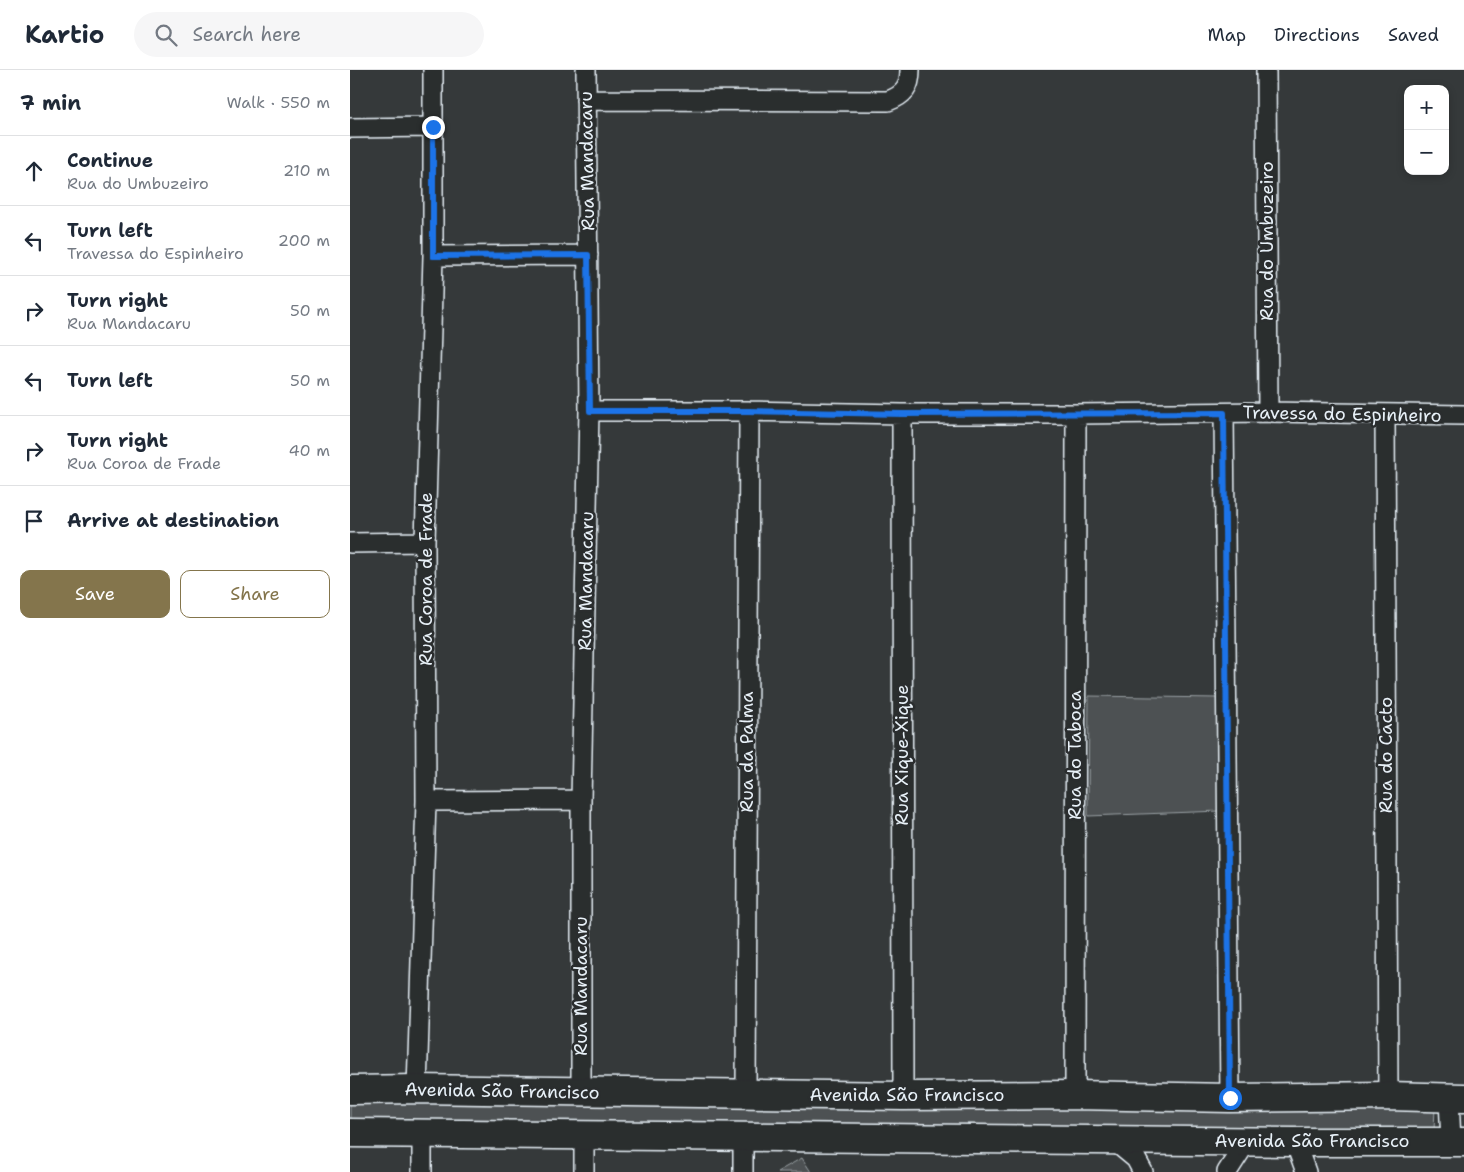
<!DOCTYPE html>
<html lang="en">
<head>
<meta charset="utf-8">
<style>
  :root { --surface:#fff; --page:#f6f6f7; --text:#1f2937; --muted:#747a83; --line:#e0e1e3; --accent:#84754c }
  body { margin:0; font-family:"Shantell Sans",sans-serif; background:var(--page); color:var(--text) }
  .controls { position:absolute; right:15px; top:15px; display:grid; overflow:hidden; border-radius:10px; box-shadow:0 2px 8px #0003 }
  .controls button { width:45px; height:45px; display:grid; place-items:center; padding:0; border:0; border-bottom:1px solid var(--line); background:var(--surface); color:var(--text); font:25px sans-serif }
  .stop { position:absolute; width:15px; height:15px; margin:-11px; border:4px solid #1a73e8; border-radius:50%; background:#fff }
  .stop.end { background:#1a73e8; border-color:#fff; box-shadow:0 1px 5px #0008 }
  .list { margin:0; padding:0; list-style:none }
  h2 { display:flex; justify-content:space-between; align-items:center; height:65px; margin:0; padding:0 20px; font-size:21px }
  h2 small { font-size:16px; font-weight:400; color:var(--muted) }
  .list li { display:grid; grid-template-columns:32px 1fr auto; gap:15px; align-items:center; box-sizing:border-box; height:70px; padding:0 20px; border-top:1px solid var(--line) }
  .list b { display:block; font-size:19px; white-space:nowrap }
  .list p { margin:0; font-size:16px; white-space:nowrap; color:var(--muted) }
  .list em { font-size:16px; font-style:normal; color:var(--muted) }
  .actions { display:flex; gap:10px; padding:15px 20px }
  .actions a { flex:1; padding:11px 0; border:1px solid var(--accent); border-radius:10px; text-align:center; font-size:18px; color:var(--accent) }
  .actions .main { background:var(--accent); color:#fff }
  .icon { flex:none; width:28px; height:28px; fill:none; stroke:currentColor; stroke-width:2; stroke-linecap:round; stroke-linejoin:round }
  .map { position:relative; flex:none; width:1114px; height:1102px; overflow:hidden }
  header { display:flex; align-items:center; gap:30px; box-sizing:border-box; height:70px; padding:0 25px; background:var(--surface); border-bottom:1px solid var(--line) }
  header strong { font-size:24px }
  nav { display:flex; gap:28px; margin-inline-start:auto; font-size:18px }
  .search { width:350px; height:45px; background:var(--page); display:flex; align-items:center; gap:12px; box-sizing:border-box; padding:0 18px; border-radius:28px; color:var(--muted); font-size:19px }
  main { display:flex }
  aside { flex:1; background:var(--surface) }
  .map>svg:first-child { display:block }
  .green { fill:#4d5152; stroke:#9aa1a5 }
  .forest { fill:url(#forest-firs); stroke:#9aa1a5 }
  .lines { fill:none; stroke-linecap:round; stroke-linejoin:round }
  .minor-casing { stroke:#e8f1f8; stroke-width:22 }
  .secondary-casing { stroke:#e8f1f8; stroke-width:31 }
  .minor { stroke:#2a2d2e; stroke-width:19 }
  .secondary { stroke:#2a2d2e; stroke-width:28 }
  .route { stroke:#1a73e8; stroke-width:6 }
  .labels { text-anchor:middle; stroke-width:5; stroke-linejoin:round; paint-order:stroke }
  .street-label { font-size:18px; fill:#e8f1f8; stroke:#2a2d2e }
</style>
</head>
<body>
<header>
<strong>Kartio</strong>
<div class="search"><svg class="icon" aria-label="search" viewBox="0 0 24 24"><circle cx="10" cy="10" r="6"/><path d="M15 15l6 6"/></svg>Search here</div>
<nav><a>Map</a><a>Directions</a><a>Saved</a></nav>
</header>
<main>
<aside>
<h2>7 min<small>Walk · 550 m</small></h2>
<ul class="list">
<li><svg class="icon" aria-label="ahead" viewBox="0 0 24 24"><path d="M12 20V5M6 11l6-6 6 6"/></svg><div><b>Continue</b><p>Rua do Umbuzeiro</p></div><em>210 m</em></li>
<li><svg class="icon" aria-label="left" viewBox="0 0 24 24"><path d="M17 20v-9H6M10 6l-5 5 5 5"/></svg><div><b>Turn left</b><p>Travessa do Espinheiro</p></div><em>200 m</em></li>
<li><svg class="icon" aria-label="right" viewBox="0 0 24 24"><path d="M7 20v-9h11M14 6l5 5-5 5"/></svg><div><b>Turn right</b><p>Rua Mandacaru</p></div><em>50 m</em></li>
<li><svg class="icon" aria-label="left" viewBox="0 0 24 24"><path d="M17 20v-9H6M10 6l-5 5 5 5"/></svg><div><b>Turn left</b></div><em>50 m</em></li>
<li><svg class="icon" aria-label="right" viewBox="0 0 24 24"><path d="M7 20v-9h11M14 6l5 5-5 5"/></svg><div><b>Turn right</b><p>Rua Coroa de Frade</p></div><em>40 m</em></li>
<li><svg class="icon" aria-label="arrive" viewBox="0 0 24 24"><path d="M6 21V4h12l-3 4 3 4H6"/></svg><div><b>Arrive at destination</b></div></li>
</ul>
<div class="actions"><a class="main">Save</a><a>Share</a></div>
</aside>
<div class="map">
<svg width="1114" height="1102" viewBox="0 0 1114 1102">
  <defs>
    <pattern id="forest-firs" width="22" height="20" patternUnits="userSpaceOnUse" patternTransform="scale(1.25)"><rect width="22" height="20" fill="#4d5152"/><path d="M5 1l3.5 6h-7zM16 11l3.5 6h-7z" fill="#676a6c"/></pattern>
  </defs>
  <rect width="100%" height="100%" fill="#35393a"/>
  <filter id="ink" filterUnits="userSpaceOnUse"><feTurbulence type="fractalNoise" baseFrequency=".02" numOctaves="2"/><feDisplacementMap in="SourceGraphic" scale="10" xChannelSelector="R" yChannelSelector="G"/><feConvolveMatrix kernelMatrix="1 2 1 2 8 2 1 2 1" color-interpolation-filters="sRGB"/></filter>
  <g filter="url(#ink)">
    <path class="green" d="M739 626 867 628 870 741 738 746Z
      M0 1031 1085 1036 1084 1061 0 1055Z"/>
    <path class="forest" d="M452 1088 461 1102H427Z"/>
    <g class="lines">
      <defs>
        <path id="minor" d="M916 0 918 342
          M236 30 538 31C554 25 560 18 560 0
          M0 58 83 57
          M83 186 238 185
          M239 341H399L552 344H726L918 342 1114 345
          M874 343 880 1028
          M552 344 553 1026
          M1035 344 1038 1026
          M0 473 75 472
          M76 731 231 730
          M67 1019 76 731 75 472 83 186V0
          M231 1022V730L239 341 236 0
          M396 1024 399 341
          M725 1025 726 344
          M1099 1028 1101 1072
          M763 1070 786 1089 793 1102
          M945 1072 956 1102
          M72 1102V1063
          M234 1102V1065
          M393 1102V1066
          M877 1102 897 1071"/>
        <path id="secondary" d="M0 1020 67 1019 553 1026 725 1025 880 1028 1038 1026 1114 1028
          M0 1063 945 1072H1114"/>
      </defs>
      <use href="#minor" class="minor-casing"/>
      <use href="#secondary" class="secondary-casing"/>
      <use href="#minor" class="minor"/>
      <use href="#secondary" class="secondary"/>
    </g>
  </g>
  <g class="lines" filter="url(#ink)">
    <path class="route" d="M83 57V186L238 185 240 341H399L552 344 874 343 880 1028"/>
  </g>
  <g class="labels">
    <g class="street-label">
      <text transform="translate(237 91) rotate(-91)" y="6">Rua Mandacaru</text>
      <text transform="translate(917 171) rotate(-90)" y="6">Rua do Umbuzeiro</text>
      <text transform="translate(992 344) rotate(1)" y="6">Travessa do Espinheiro</text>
      <text transform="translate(76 509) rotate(-90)" y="6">Rua Coroa de Frade</text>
      <text transform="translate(236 511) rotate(-89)" y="6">Rua Mandacaru</text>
      <text transform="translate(397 682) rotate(-90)" y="6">Rua da Palma</text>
      <text transform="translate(552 685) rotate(-90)" y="6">Rua Xique-Xique</text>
      <text transform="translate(725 685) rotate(-90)" y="6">Rua do Taboca</text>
      <text transform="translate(1036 685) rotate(-90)" y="6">Rua do Cacto</text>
      <text transform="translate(231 916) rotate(-90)" y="6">Rua Mandacaru</text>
      <text transform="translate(152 1021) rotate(1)" y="6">Avenida São Francisco</text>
      <text x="557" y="1031">Avenida São Francisco</text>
      <text x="962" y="1077">Avenida São Francisco</text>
    </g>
  </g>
</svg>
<div class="controls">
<button>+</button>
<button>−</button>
</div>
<div class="stop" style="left:880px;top:1028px"></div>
<div class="stop end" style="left:83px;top:57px"></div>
</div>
</main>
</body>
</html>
